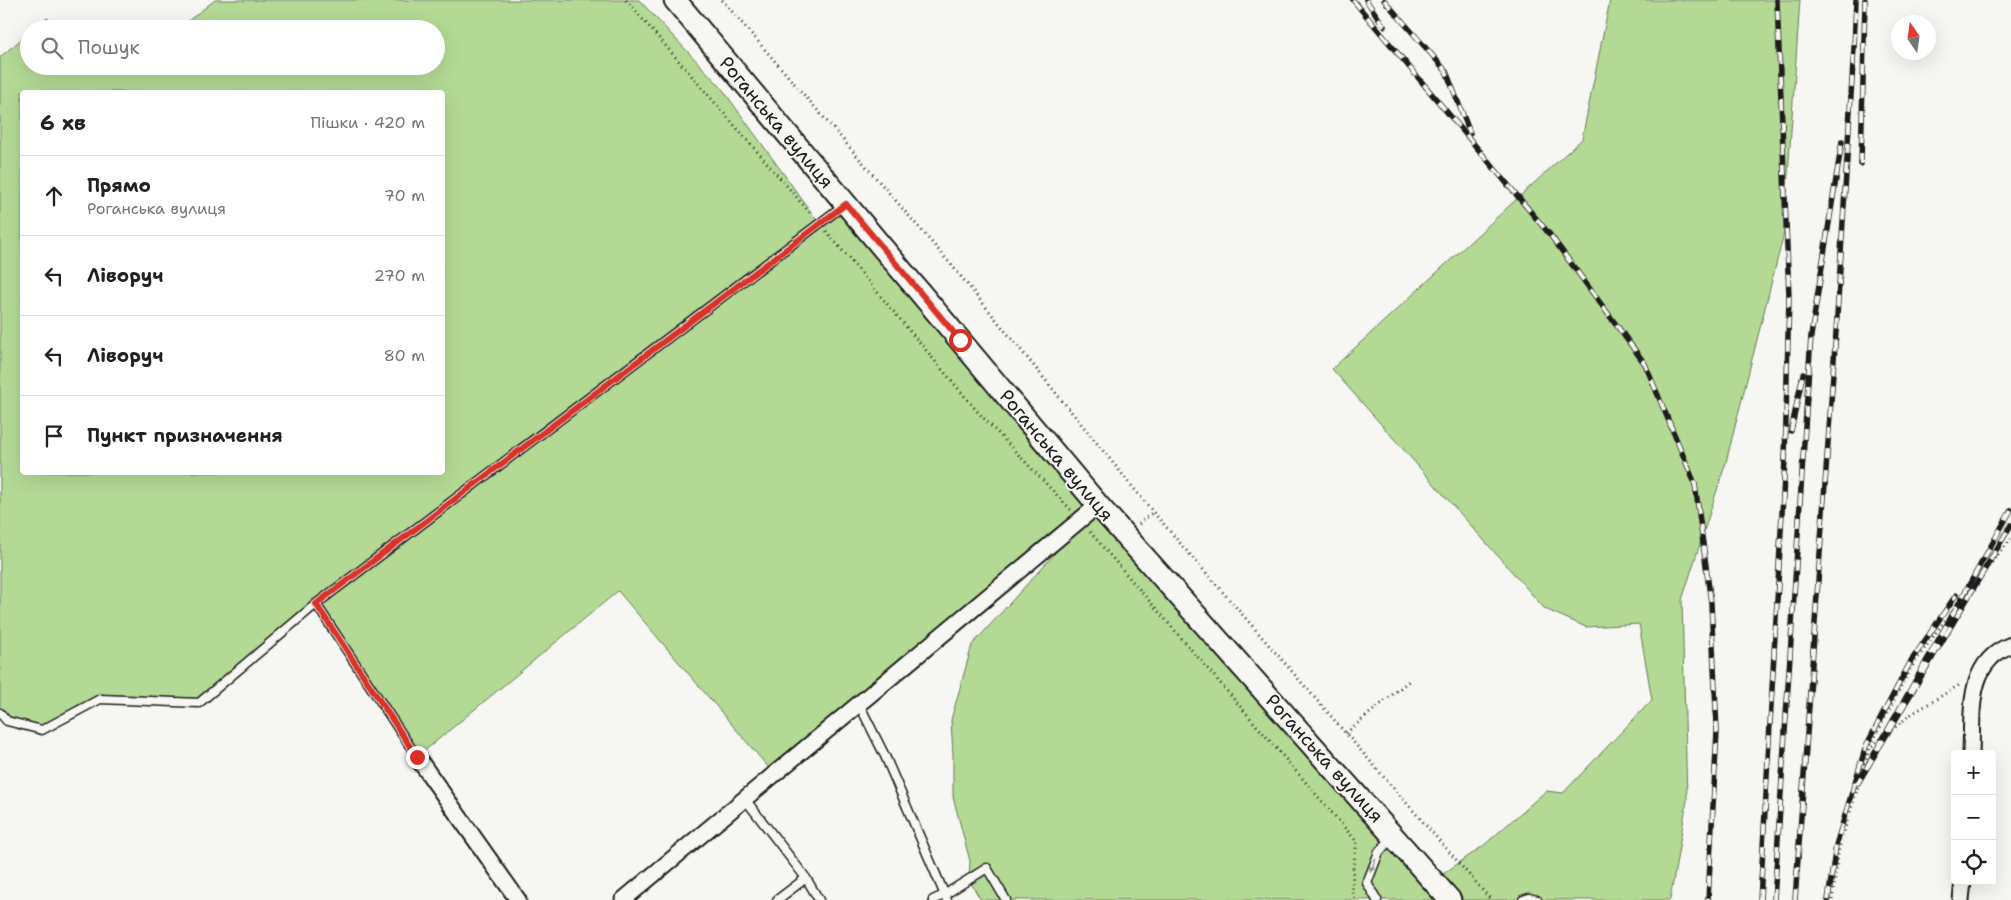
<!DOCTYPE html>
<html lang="uk">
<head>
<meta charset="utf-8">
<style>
  :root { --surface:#fff; --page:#f6f6f6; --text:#202124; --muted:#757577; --line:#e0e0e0 }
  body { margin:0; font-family:"Shantell Sans",sans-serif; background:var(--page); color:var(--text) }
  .controls { position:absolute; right:15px; bottom:15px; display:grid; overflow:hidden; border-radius:5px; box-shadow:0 5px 20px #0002 }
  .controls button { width:45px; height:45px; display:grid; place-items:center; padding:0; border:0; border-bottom:1px solid var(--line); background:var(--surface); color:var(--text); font:25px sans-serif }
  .compass { position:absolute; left:1891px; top:15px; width:45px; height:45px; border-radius:50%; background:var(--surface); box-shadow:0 5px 20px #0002; rotate:347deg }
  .stop { position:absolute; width:15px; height:15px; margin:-11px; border:4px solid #d93025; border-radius:50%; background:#fff }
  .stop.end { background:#d93025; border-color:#fff; box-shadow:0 1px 5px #0008 }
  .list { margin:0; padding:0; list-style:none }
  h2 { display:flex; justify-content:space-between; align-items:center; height:65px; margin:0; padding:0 20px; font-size:21px }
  h2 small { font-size:16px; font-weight:400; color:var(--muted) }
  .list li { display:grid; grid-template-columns:32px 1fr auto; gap:15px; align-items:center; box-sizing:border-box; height:80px; padding:0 20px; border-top:1px solid var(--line) }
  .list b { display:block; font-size:19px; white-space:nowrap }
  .list p { margin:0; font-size:16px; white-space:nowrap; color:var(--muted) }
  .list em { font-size:16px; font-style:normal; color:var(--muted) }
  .icon { flex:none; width:28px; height:28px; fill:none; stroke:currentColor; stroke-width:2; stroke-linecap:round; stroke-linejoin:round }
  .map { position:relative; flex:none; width:2011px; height:900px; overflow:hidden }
  .search { position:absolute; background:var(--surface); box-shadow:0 5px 20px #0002; left:20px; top:20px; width:425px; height:55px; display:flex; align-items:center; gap:12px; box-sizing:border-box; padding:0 18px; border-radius:28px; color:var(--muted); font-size:19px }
  .panel { position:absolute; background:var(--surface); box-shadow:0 5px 20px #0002; left:20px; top:90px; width:425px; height:385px; border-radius:5px }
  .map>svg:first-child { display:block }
  .green { fill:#b4d995; stroke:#687a58; fill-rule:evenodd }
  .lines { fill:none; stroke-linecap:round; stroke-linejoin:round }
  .service-casing { stroke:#1c1c1c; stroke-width:11 }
  .minor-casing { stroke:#1c1c1c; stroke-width:19 }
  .secondary-casing { stroke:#1c1c1c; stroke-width:25 }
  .path { stroke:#1c1c1c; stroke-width:3; stroke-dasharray:1 4; stroke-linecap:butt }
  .service { stroke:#f6f6f2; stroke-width:8 }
  .minor { stroke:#f6f6f2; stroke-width:15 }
  .secondary { stroke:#f6f6f2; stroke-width:21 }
  .rail-casing { stroke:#1c1c1c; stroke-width:5.5 }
  .rail { stroke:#f6f6f2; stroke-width:4; stroke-dasharray:11; stroke-linecap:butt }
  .oneway { fill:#949492 }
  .route { stroke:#d93025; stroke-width:6 }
  .labels { text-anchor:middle; stroke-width:4; stroke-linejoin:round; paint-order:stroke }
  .street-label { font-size:19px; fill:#1c1c1c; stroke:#f6f6f2 }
</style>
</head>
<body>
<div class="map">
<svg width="2011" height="900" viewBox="0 0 2011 900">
  <rect width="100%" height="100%" fill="#f6f6f2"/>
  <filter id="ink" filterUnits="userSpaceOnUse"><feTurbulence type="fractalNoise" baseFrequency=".02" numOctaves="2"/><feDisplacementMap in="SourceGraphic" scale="10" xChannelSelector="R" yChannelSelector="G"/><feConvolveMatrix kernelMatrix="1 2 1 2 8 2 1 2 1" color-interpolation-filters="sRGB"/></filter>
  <g filter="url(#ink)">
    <path class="green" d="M215 0H639L720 86 819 223 846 204 1433 881 1483 846 1546 791 1563 793 1652 700 1639 624 1586 627 1545 609 1332 369 1582 139 1610 0H1800L1784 233 1726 462 1682 600 1687 800 1670 900H981L969 880 970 861 953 797V755L951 720 972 645 1095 509 774 774 618 591 417 757 316 604 199 703 100 699 42 730 7 721 0 713V57L29 33V66H436V29H178ZM22 92H442V472H22Z
      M47 18 65 29H34Z"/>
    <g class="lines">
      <defs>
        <path id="service" d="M316 604 417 757
          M859 704 885 756 947 900
          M0 713 7 721 42 730 100 699 199 703 316 604 844 205
          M745 799 806 878 777 900
          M806 878 819 900
          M933 900 944 895 987 868 1006 900
          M1377 900 1367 883 1379 852 1393 837
          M1523 900 1529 898 1537 900"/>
        <path id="minor" d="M1971 754C1973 714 1965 663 2011 645
          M417 757 518 900
          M623 900 1098 505
          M1961 900 1963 881"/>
        <path id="secondary" d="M675 0 1098 505 1450 900"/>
      </defs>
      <use href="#service" class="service-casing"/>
      <use href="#minor" class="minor-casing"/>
      <use href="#secondary" class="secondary-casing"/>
      <path class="path" d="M626 0 812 215
        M722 0 954 268 1153 512 1491 900
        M826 231 977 411 1071 510
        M1139 524 1153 512
        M1090 532 1357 842 1353 867 1352 894 1357 900
        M1346 733 1410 680
        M1872 746 1910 715 1961 684
        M1832 900 1839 848 1870 747 1910 669 1937 631 2011 539"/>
      <use href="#service" class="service"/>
      <use href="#minor" class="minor"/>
      <use href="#secondary" class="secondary"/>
      <defs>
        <path id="rail" d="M1353 0 1551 236 1645 364 1695 484 1711 603 1717 731 1708 900
          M1366 0 1384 26
          M1384 0 1446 71 1470 133
          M1861 164 1865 0
          M1791 431 1803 374
          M2011 510 1858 783 2011 525
          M1760 900 1785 460 1789 296 1777 0
          M1774 900 1811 336 1842 141
          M1795 900 1836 332 1854 48 1856 0
          M1828 900 1836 845 1866 746 1911 661 1956 595"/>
      </defs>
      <use href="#rail" class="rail-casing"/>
      <use href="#rail" class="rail"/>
    </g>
    <defs><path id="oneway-solid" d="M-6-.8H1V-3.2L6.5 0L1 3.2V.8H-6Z" transform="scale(1.25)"/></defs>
    <use class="oneway" href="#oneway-solid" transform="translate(1373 866) rotate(111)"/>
  </g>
  <g class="lines" filter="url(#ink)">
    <path class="route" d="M417 757 316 604 846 204 960 340"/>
  </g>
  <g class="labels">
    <g class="street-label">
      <text transform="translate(777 122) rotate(50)" y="7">Роганська вулиця</text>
      <text transform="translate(1057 455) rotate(50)" y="7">Роганська вулиця</text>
      <text transform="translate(1325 758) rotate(48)" y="7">Роганська вулиця</text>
    </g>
  </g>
</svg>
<div class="controls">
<button>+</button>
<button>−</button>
<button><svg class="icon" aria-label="locate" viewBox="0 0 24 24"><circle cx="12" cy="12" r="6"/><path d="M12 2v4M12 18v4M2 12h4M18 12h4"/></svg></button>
</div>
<svg class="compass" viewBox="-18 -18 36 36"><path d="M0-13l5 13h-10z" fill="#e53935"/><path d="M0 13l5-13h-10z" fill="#757577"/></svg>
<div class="stop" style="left:960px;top:340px"></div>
<div class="stop end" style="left:417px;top:757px"></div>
<div class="search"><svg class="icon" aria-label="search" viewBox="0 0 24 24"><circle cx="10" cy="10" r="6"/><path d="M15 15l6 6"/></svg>Пошук</div>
<section class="panel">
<h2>6 хв<small>Пішки · 420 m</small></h2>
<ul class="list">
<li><svg class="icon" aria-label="ahead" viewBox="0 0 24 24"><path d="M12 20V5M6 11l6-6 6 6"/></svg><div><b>Прямо</b><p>Роганська вулиця</p></div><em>70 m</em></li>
<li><svg class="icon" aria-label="left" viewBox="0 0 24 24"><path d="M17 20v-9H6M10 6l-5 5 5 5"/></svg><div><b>Ліворуч</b></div><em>270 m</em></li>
<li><svg class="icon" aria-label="left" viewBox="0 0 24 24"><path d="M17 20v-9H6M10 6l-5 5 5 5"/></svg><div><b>Ліворуч</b></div><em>80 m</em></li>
<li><svg class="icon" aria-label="arrive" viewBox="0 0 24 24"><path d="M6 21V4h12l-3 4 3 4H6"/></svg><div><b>Пункт призначення</b></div></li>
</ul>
</section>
</div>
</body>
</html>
